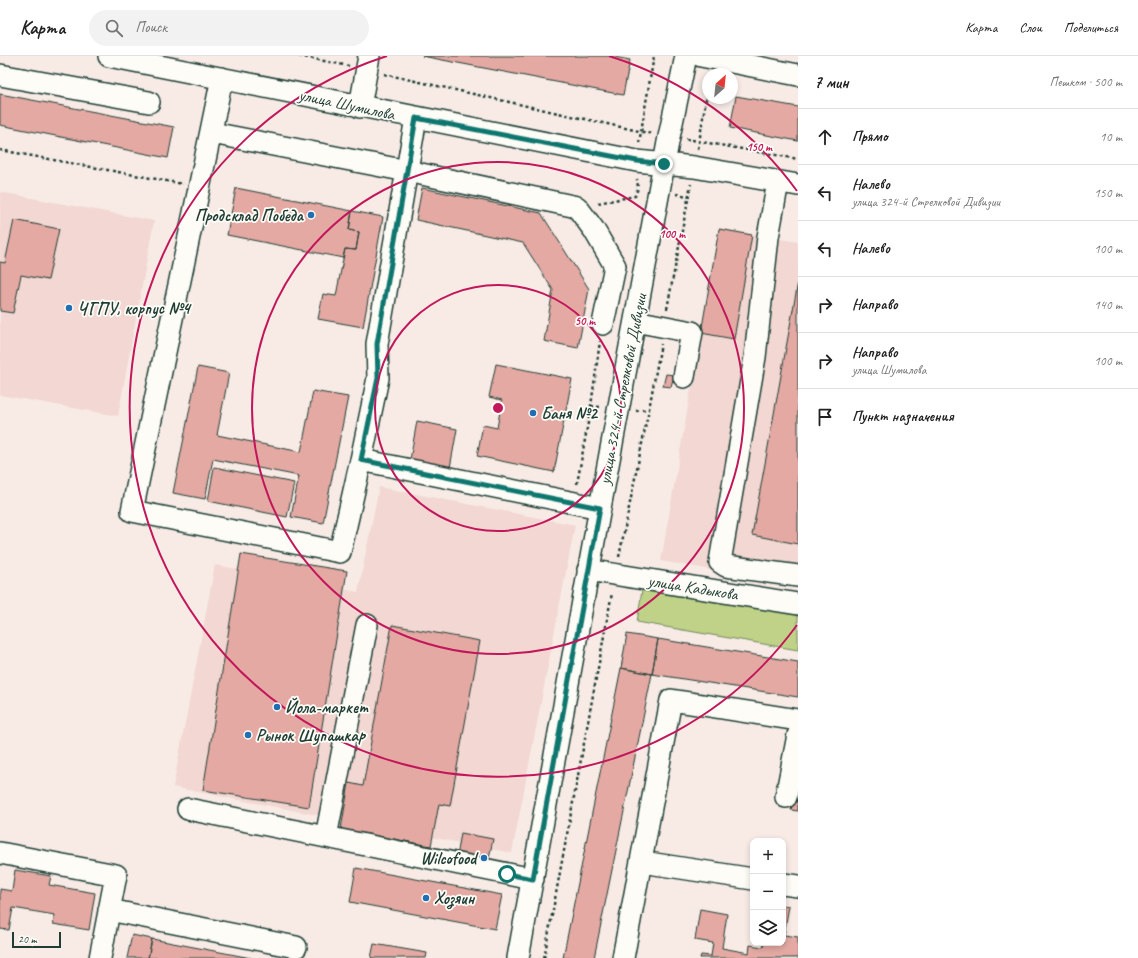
<!DOCTYPE html>
<html lang="ru">
<head>
<meta charset="utf-8">
<style>
  :root { --surface:#fff; --page:#f2f2f2; --text:#222; --muted:#767676; --line:#e0e0e0 }
  body { margin:0; font-family:Caveat,sans-serif; background:var(--page); color:var(--text) }
  .controls { position:absolute; right:12px; bottom:12px; display:grid; overflow:hidden; border-radius:8px; box-shadow:0 2px 6px #0003 }
  .controls button { width:36px; height:36px; display:grid; place-items:center; padding:0; border:0; border-bottom:1px solid var(--line); background:var(--surface); color:var(--text); font:20px sans-serif }
  .compass { position:absolute; left:702px; top:12px; width:36px; height:36px; border-radius:50%; background:var(--surface); box-shadow:0 2px 6px #0003; rotate:27deg }
  .scale { position:absolute; left:12px; bottom:10px; width:49px; box-sizing:border-box; padding-left:4px; border:2px solid #1f3d34; border-top:0; font-size:11px; line-height:14px; white-space:nowrap; color:#1f3d34; -webkit-text-stroke:3px #fdfcf7; paint-order:stroke }
  .stop { position:absolute; width:12px; height:12px; margin:-9px; border:3px solid #0f766e; border-radius:50%; background:#fff }
  .stop.end { background:#0f766e; border-color:#fff; box-shadow:0 1px 4px #0008 }
  .list { margin:0; padding:0; list-style:none }
  h2 { display:flex; justify-content:space-between; align-items:center; height:52px; margin:0; padding:0 16px; font-size:17px }
  h2 small { font-size:13px; font-weight:400; color:var(--muted) }
  .list li { display:grid; grid-template-columns:26px 1fr auto; gap:12px; align-items:center; box-sizing:border-box; height:56px; padding:0 16px; border-top:1px solid var(--line) }
  .list b { display:block; font-size:15px; white-space:nowrap }
  .list p { margin:0; font-size:13px; white-space:nowrap; color:var(--muted) }
  .list em { font-size:13px; font-style:normal; color:var(--muted) }
  .icon { flex:none; width:22px; height:22px; fill:none; stroke:currentColor; stroke-width:2; stroke-linecap:round; stroke-linejoin:round }
  .map { position:relative; flex:none; width:798px; height:902px; overflow:hidden }
  header { display:flex; align-items:center; gap:24px; box-sizing:border-box; height:56px; padding:0 20px; background:var(--surface); border-bottom:1px solid var(--line) }
  header strong { font-size:19px }
  nav { display:flex; gap:22px; margin-inline-start:auto; font-size:14px }
  .search { width:280px; height:36px; background:var(--page); display:flex; align-items:center; gap:10px; box-sizing:border-box; padding:0 14px; border-radius:22px; color:var(--muted); font-size:15px }
  main { display:flex }
  aside { flex:1; background:var(--surface) }
  .map>svg:first-child { display:block }
  .built { fill:#f2d7d2 }
  .green { fill:#c0d287; stroke:#70885e }
  .building { fill:#e4a9a3; stroke:#1f3d34 }
  .lines { fill:none; stroke-linecap:round; stroke-linejoin:round }
  .minor-casing { stroke:#1f3d34; stroke-width:24 }
  .path { stroke:#1f3d34; stroke-width:2.5; stroke-dasharray:3 3; stroke-linecap:butt }
  .minor { stroke:#fdfcf7; stroke-width:21 }
  .route { stroke:#0f766e; stroke-width:5 }
  .ring { fill:none; stroke:#c2185b; stroke-width:2 }
  .poi-dot { fill:#1f6fb2; stroke:#fdfcf7; stroke-width:1.5 }
  .labels { text-anchor:middle; stroke-width:3.5; stroke-linejoin:round; paint-order:stroke }
  .street-label { font-size:17px; fill:#1f3d34; stroke:#fdfcf7 }
  .poi-label { font-size:17px; font-weight:bold; fill:#1f3d34; stroke:#fdfcf7; text-anchor:start }
  .centre { fill:#c2185b; stroke:#fdfcf7; stroke-width:2 }
  .ring-label { font-size:12px; text-anchor:middle; font-weight:bold; fill:#c2185b; stroke:#fdfcf7; stroke-width:3.5; stroke-linejoin:round; paint-order:stroke }
</style>
</head>
<body>
<header>
<strong>Карта</strong>
<div class="search"><svg class="icon" aria-label="search" viewBox="0 0 24 24"><circle cx="10" cy="10" r="6"/><path d="M15 15l6 6"/></svg>Поиск</div>
<nav><a>Карта</a><a>Слои</a><a>Поделиться</a></nav>
</header>
<main>
<div class="map">
<svg width="798" height="902" viewBox="0 0 798 902">
  <rect width="100%" height="100%" fill="#f8ebe6"/>
  <filter id="ink" filterUnits="userSpaceOnUse"><feTurbulence type="fractalNoise" baseFrequency=".025" numOctaves="2"/><feDisplacementMap in="SourceGraphic" scale="8" xChannelSelector="R" yChannelSelector="G"/><feConvolveMatrix kernelMatrix="1 2 1 2 8 2 1 2 1" color-interpolation-filters="sRGB"/></filter>
  <g filter="url(#ink)">
    <path class="built" d="M0 136 154 165 118 360 0 339Z
      M719 172 798 186V529L661 505Z
      M379 431 575 469 512 797 173 731 215 509 358 536Z"/>
    <path class="green" d="M642 534 798 559V594L637 566Z"/>
    <path class="building" d="M422 0H609L630 4 623 39Z
      M0 38 174 71 168 102 0 69Z
      M736 40 798 51V85L730 72Z
      M236 132 352 155 349 174 359 176 356 194 345 193 343 202 227 179Z
      M422 132 541 157 589 233 578 292 544 285 553 234 523 187 416 164Z
      M352 155 383 161 363 271 318 263 323 238 336 240 345 193 356 194 359 176 349 174Z
      M14 164 59 173 48 224 21 219 13 257 0 255V206L5 207Z
      M719 173 752 179 734 283 701 277Z
      M798 226V488L752 479Z
      M496 308 572 323 554 416 477 400 483 369 497 372 502 344 489 341Z
      M198 311 229 317 217 379 301 396 313 335 348 341 323 467 291 461 299 420 213 403 205 443 173 437Z
      M666 318 674 319 671 331 663 330Z
      M417 365 457 373 450 412 410 404Z
      M214 411 294 427 287 461 208 445Z
      M241 498 347 515 309 751 203 734Z
      M392 569 480 585 450 750 439 748 431 790 341 773 349 727 363 730Z
      M627 578 658 583 652 618 621 612Z
      M658 583 798 606V641L652 618Z
      M621 612 652 618 594 902H563Z
      M798 719V755L791 754Z
      M461 777 493 783 488 807 457 801Z
      M356 812 502 839 495 873 350 846Z
      M15 814 51 820 49 829 95 837 89 874 53 868 55 859 13 852 9 874 0 873V833L12 835Z
      M783 849 789 850 784 879 798 881V902H700L701 899 711 900 713 887 695 884 700 853 727 858 722 892 749 897 750 889 763 891 764 887H783Z
      M132 879 152 883 148 902H127Z
      M152 883 251 902H148Z
      M374 888 427 897 426 902H371Z"/>
    <g class="lines">
      <defs>
        <path id="minor" d="M109 0 637 105 694 111 798 129
          M701 0 798 19
          M0 19 149 46
          M222 22 132 455 340 496 361 404 600 452
          M360 51 369 0
          M212 77 407 115 577 151 594 174 615 210 603 268
          M778 126 768 181 755 301 720 506 726 510 798 520
          M635 265 692 276 684 321
          M361 404 378 322 377 288 416 62
          M588 514 798 548
          M786 741 798 679
          M188 753 533 823
          M326 781 367 569
          M0 797 116 819 100 902
          M642 806 753 823
          M783 828 798 830
          M109 854 296 891
          M518 902 600 452 669 81 686 0
          M623 902 671 644 798 664"/>
      </defs>
      <use href="#minor" class="minor-casing"/>
      <path class="path" d="M299 0 349 10
        M384 18 652 78
        M686 83 798 103
        M639 87 654 0
        M698 93 708 31
        M0 94 183 128
        M676 138 688 140
        M598 147 635 140 638 132 637 123
        M667 253 691 128
        M591 350 600 351
        M636 355 649 353
        M577 428 591 350 600 285
        M619 501 649 353 661 288
        M544 902 612 537"/>
      <use href="#minor" class="minor"/>
    </g>
  </g>
  <g class="lines" filter="url(#ink)">
    <path class="route" d="M507 818 533 823 600 452 361 404 378 322 377 288 416 62 637 105 664 108"/>
  </g>
  <g class="ring">
    <circle cx="498" cy="352" r="123"/>
    <circle cx="498" cy="352" r="246"/>
    <path d="M797 569A369 369 0 1 1 387 0M609 0A369 369 0 0 1 797 135"/>
  </g>
  <g class="poi-dot">
    <circle cx="311" cy="159" r="4"/>
    <circle cx="69" cy="252" r="4"/>
    <circle cx="533" cy="357" r="4"/>
    <circle cx="277" cy="651" r="4"/>
    <circle cx="248" cy="679" r="4"/>
    <circle cx="484" cy="802" r="4"/>
    <circle cx="426" cy="842" r="4"/>
  </g>
  <g class="labels">
    <g class="street-label">
      <text transform="translate(347 48) rotate(12)" y="6">улица Шумилова</text>
      <text transform="translate(622 333) rotate(-79)" y="6">улица 324-й Стрелковой Дивизии</text>
      <text transform="translate(693 531) rotate(9)" y="6">улица Кадыкова</text>
    </g>
    <g class="poi-label">
      <text x="303" y="165" text-anchor="end">Продсклад Победа</text>
      <text x="77" y="258">ЧГПУ, корпус №4</text>
      <text x="541" y="363">Баня №2</text>
      <text x="285" y="657">Йола-маркет</text>
      <text x="256" y="685">Рынок Шупашкар</text>
      <text x="476" y="808" text-anchor="end">Wilcofood</text>
      <text x="434" y="848">Хозяин</text>
    </g>
  </g>
  <circle cx="498" cy="352" r="6" class="centre"/>
  <g class="ring-label">
    <text x="759" y="95">150 m</text>
    <text x="672" y="182">100 m</text>
    <text x="585" y="269">50 m</text>
  </g>
</svg>
<div class="controls">
<button>+</button>
<button>−</button>
<button><svg class="icon" aria-label="layers" viewBox="0 0 24 24"><path d="M12 4l9 5-9 5-9-5zM3 14l9 5 9-5"/></svg></button>
</div>
<svg class="compass" viewBox="-18 -18 36 36"><path d="M0-13l5 13h-10z" fill="#e53935"/><path d="M0 13l5-13h-10z" fill="#767676"/></svg>
<div class="scale">20 m</div>
<div class="stop" style="left:507px;top:818px"></div>
<div class="stop end" style="left:664px;top:108px"></div>
</div>
<aside>
<h2>7 мин<small>Пешком · 500 m</small></h2>
<ul class="list">
<li><svg class="icon" aria-label="ahead" viewBox="0 0 24 24"><path d="M12 20V5M6 11l6-6 6 6"/></svg><div><b>Прямо</b></div><em>10 m</em></li>
<li><svg class="icon" aria-label="left" viewBox="0 0 24 24"><path d="M17 20v-9H6M10 6l-5 5 5 5"/></svg><div><b>Налево</b><p>улица 324-й Стрелковой Дивизии</p></div><em>150 m</em></li>
<li><svg class="icon" aria-label="left" viewBox="0 0 24 24"><path d="M17 20v-9H6M10 6l-5 5 5 5"/></svg><div><b>Налево</b></div><em>100 m</em></li>
<li><svg class="icon" aria-label="right" viewBox="0 0 24 24"><path d="M7 20v-9h11M14 6l5 5-5 5"/></svg><div><b>Направо</b></div><em>140 m</em></li>
<li><svg class="icon" aria-label="right" viewBox="0 0 24 24"><path d="M7 20v-9h11M14 6l5 5-5 5"/></svg><div><b>Направо</b><p>улица Шумилова</p></div><em>100 m</em></li>
<li><svg class="icon" aria-label="arrive" viewBox="0 0 24 24"><path d="M6 21V4h12l-3 4 3 4H6"/></svg><div><b>Пункт назначения</b></div></li>
</ul>
</aside>
</main>
</body>
</html>
